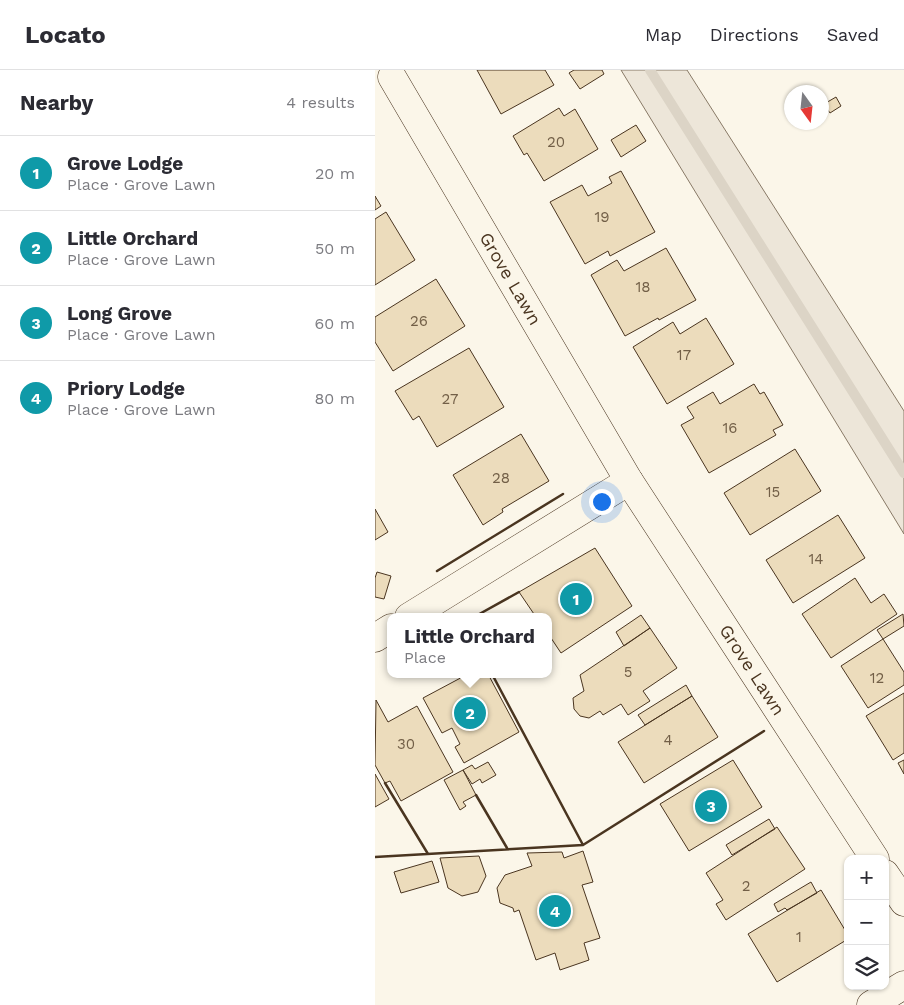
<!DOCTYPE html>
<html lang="en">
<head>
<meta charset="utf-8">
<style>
  :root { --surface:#fff; --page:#f2f2f3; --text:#2b2b33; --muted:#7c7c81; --line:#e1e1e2; --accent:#c62828 }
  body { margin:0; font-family:"Work Sans",sans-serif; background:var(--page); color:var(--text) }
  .controls { position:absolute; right:15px; bottom:15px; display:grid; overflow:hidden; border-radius:10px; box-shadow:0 1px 4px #0004 }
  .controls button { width:45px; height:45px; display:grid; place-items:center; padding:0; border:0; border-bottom:1px solid var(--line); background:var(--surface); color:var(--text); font:25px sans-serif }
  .compass { position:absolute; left:409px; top:15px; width:45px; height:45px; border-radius:50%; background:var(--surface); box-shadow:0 1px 4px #0004; rotate:165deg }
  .you { position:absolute; left:226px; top:431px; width:18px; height:18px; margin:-12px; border:4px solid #fff; border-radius:50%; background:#1a73e8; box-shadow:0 0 0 8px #1a73e833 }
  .badge { display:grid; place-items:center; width:32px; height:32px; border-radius:50%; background:var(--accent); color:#fff; font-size:16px; font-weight:700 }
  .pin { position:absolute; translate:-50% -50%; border:2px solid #fff; box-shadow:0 1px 5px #0006 }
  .popup { position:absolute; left:12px; top:543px; width:165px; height:65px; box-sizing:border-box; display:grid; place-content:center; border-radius:10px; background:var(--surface); filter:drop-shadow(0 1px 4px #0005); font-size:16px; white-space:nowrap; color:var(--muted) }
  .popup b { font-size:19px; color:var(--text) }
  .popup::after { content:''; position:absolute; left:50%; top:100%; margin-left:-10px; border:10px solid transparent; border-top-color:var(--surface) }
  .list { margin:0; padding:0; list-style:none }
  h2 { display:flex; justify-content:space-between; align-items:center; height:65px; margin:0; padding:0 20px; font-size:21px }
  h2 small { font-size:16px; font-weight:400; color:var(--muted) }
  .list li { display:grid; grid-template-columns:32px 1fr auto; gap:15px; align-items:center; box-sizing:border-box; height:75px; padding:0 20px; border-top:1px solid var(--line) }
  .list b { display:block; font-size:19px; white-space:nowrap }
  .list p { margin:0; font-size:16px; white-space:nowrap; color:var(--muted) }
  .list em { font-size:16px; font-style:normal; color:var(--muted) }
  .icon { flex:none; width:28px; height:28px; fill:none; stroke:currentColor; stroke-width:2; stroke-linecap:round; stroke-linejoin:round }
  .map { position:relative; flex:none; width:529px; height:935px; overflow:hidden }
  header { display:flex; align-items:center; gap:30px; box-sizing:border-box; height:70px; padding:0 25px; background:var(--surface); border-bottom:1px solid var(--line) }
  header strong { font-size:24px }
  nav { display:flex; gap:28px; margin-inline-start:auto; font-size:18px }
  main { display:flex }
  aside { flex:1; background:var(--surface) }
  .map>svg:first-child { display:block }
  .green { fill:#ede6d9; stroke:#887966 }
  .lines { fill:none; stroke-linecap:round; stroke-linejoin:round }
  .stream { stroke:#dcd4c6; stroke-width:10 }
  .building { fill:#ecdcbc; stroke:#4a3520 }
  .street-casing { stroke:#4a3520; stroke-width:29 }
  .street { stroke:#fbf6e9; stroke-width:28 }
  .wall { stroke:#4a3520; stroke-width:2.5 }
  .labels { text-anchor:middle; stroke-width:4; stroke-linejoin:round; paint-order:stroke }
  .number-label { font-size:15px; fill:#725f47 }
  .street-label { font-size:18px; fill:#4a3520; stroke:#fbf6e9 }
</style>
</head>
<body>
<header>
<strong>Locato</strong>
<nav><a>Map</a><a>Directions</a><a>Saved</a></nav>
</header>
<main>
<aside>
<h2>Nearby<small>4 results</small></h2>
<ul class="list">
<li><span class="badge" style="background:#0f9aa8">1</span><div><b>Grove Lodge</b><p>Place · Grove Lawn</p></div><em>20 m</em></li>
<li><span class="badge" style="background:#0f9aa8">2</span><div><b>Little Orchard</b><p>Place · Grove Lawn</p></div><em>50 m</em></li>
<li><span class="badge" style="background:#0f9aa8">3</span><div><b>Long Grove</b><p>Place · Grove Lawn</p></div><em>60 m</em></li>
<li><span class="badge" style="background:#0f9aa8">4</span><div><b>Priory Lodge</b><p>Place · Grove Lawn</p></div><em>80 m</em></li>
</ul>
</aside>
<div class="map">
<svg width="529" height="935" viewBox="0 0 529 935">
  <rect width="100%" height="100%" fill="#fbf6e9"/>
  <path class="green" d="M246 0H312L529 341V464Z"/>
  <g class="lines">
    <path class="stream" d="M275 0 529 403"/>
  </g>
  <path class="building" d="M102 0H170L179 15 126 44Z
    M199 0H227L229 4 205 19 194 3Z
    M461 27 466 36 455 43 449 34Z
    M184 38 189 46 200 39 223 79 169 111 152 83 149 85 138 66Z
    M261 55 271 71 246 87 236 70Z
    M246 101 280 162 235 186 233 181 210 194 175 132 207 115 213 126 237 113 234 107Z
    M0 126 6 136 0 140Z
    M11 142 40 190 0 215V149Z
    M291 178 321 230 284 250 283 248 250 266 216 205 242 190 249 201Z
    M61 209 90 256 18 301 0 272V247Z
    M331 248 359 294 292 334 258 277 298 252 305 264Z
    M94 278 129 337 62 377 44 346 38 350 20 321Z
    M379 314 385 324 389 322 408 355 398 360 401 365 334 403 306 355 319 348 312 337 338 322 345 334Z
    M146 364 174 411 127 439 128 442 108 455 78 405Z
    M420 379 446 421 375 465 349 423Z
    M0 439 13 462 0 470Z
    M463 445 490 488 418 533 391 490Z
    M220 478 257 536 186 583 174 565V547H161L144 522Z
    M2 502 16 506 9 529 0 527V508Z
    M480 508 496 533 509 524 522 544 456 588 427 544Z
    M528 544 529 556 508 569 502 560Z
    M266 545 275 558 249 576 241 562Z
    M275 558 302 598 268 621 275 631 253 645 246 634 228 645 225 641 214 648 205 646 199 639 198 628 209 621 205 605Z
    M508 569 529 602V615L493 638 466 596Z
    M93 604H113L144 662 89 693 80 677 85 674 77 658 67 663 48 628Z
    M311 615 317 626 270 655 263 645Z
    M529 623V683L518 690 491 646Z
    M317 626 343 667 269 713 243 672Z
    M1 630 13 652 42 636 78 702 26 731 15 711 10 713 0 695Z
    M358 690 387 737 314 781 285 734Z
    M529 690V704L523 693Z
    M113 692 121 705 107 713 105 709 97 714 88 700 97 695 100 699Z
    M88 700 101 725 88 732 91 736 85 740 69 710Z
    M0 704 14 729 0 737Z
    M394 749 400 759 357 785 351 775Z
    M402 757 430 799 351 850 341 834 348 830 331 803Z
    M208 781 218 812 207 815 225 868 209 873 214 890 185 900 180 883 161 890 144 840 139 842 138 838 125 833 122 818 130 805 157 796 152 783 187 782 189 788Z
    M104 786 111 806 103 822 87 826 73 818 65 788Z
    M57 791 64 812 26 823 19 802Z
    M436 812 442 823 412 840 410 838 403 842 399 834Z
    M446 820 473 865V869L402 912 373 864Z"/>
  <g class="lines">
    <defs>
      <g id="street">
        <path id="s1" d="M17 7 254 411 500 789"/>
        <path d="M34 547 254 411"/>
        <path d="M0 568 16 558"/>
        <path d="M510 804 529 832"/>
        <path d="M496 935 529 915"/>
      </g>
    </defs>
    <use href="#street" class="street-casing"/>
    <use href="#street" class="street"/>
    <path class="wall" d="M62 501 188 424
      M99 547 144 522
      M117 604 208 775
      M10 713 53 784
      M101 725 132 778
      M0 787 208 775 389 661"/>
  </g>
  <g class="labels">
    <g class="number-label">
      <text x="181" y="77">20</text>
      <text x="227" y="152">19</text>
      <text x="268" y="222">18</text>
      <text x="44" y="256">26</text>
      <text x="309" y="290">17</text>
      <text x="75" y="334">27</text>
      <text x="355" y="363">16</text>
      <text x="126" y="413">28</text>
      <text x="398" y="427">15</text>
      <text x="441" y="494">14</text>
      <text x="253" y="607">5</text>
      <text x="502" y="613">12</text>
      <text x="293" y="675">4</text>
      <text x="31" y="679">30</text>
      <text x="371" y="821">2</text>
      <text x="424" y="872">1</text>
    </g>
    <g class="street-label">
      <text dy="6" stroke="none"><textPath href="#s1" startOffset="234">Grove Lawn</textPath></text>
      <text dy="6" stroke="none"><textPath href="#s1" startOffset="694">Grove Lawn</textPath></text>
    </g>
  </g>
</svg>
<div class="controls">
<button>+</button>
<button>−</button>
<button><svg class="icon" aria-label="layers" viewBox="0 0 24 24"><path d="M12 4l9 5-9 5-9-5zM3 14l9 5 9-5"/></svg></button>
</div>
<svg class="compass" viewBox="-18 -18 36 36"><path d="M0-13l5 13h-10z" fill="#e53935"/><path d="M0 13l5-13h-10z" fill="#7c7c81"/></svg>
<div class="you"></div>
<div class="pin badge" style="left:201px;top:529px;background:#0f9aa8">1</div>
<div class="pin badge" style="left:95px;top:643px;background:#0f9aa8">2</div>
<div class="popup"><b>Little Orchard</b>Place</div>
<div class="pin badge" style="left:336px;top:736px;background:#0f9aa8">3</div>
<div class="pin badge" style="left:180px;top:841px;background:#0f9aa8">4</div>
</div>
</main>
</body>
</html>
